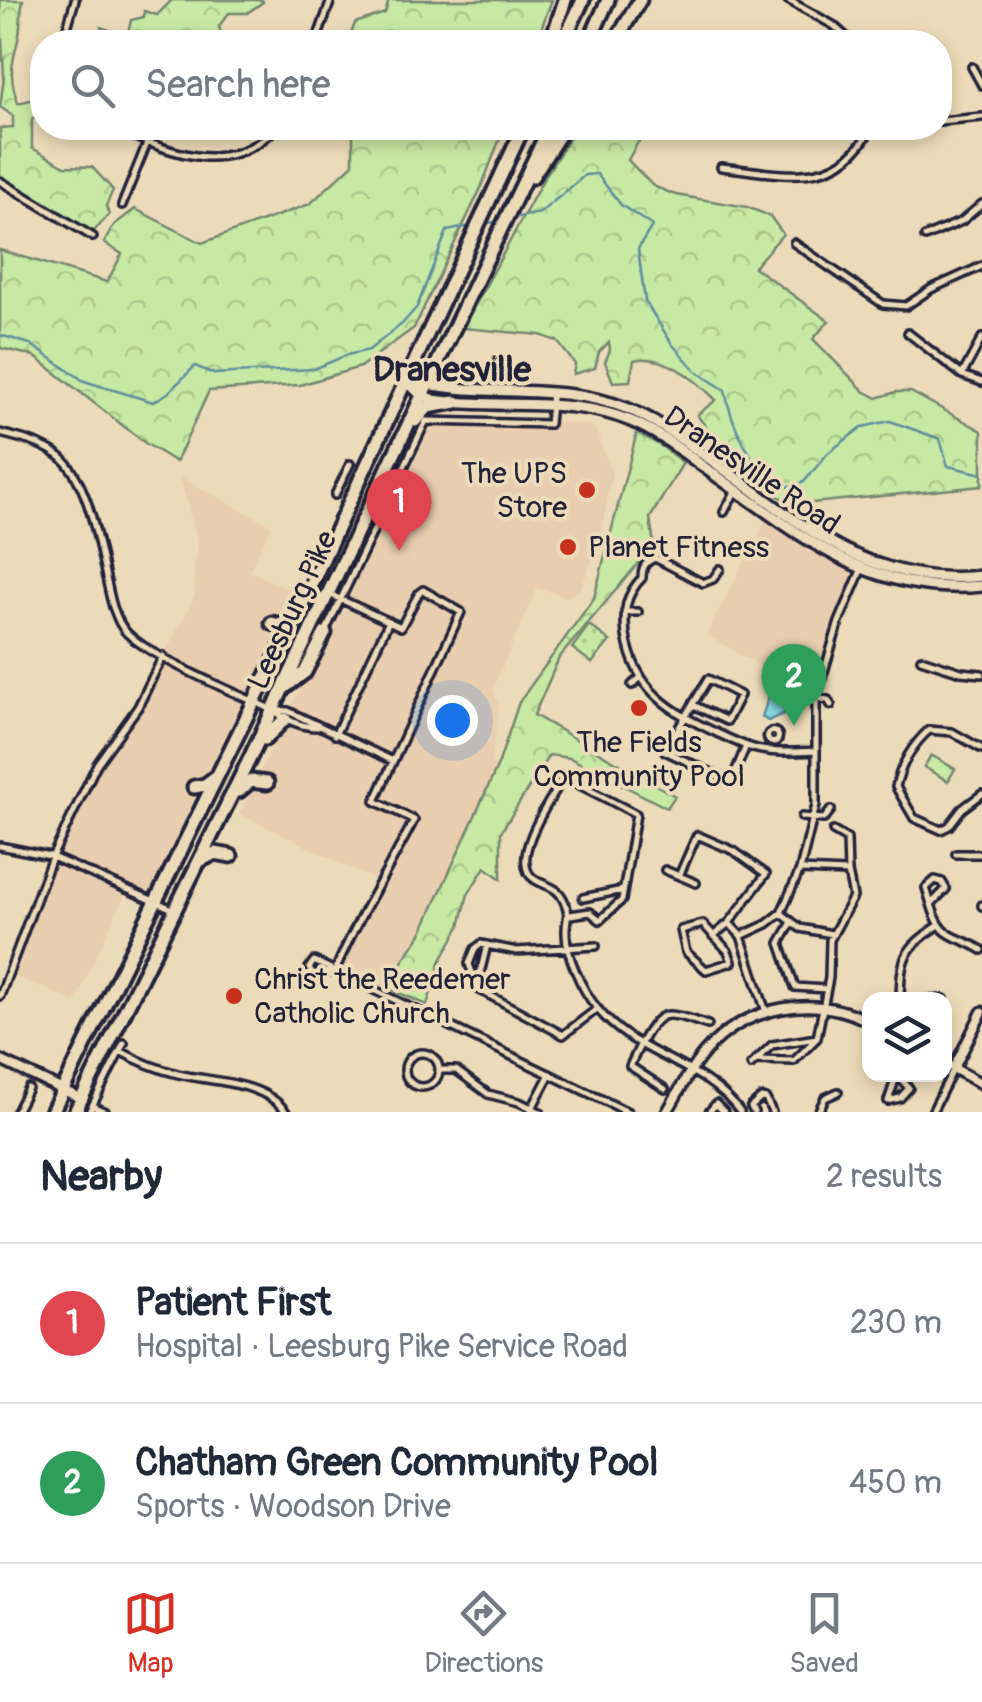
<!DOCTYPE html>
<html lang="en">
<head>
<meta charset="utf-8">
<style>
  :root { --surface:#fff; --page:#f6f6f7; --text:#1f2937; --muted:#747a83; --line:#e0e1e3; --accent:#d93025 }
  body { margin:0; font-family:Pangolin,sans-serif; background:var(--page); color:var(--text) }
  .controls { position:absolute; right:30px; bottom:30px; display:grid; overflow:hidden; border-radius:20px; box-shadow:0 5px 15px #0003 }
  .controls button { width:90px; height:90px; display:grid; place-items:center; padding:0; border:0; border-bottom:2px solid var(--line); background:var(--surface); color:var(--text); font:50px sans-serif }
  .you { position:absolute; left:452px; top:720px; width:35px; height:35px; margin:-25px; border:8px solid #fff; border-radius:50%; background:#1a73e8; box-shadow:0 0 0 15px #1a73e833 }
  .badge { display:grid; place-items:center; width:65px; height:65px; border-radius:50%; background:var(--accent); color:#fff; font-size:32px; font-weight:700 }
  .pin { position:absolute; translate:-50% -82px; filter:drop-shadow(0 2px 5px #0008) }
  .pin::after { content:''; position:absolute; top:52px; width:35px; height:30px; background:inherit; clip-path:polygon(0 0,100% 0,50% 100%) }
  .list { margin:0; padding:0; list-style:none }
  h2 { display:flex; justify-content:space-between; align-items:center; height:130px; margin:0; padding:0 40px; font-size:42px }
  h2 small { font-size:32px; font-weight:400; color:var(--muted) }
  .list li { display:grid; grid-template-columns:65px 1fr auto; gap:30px; align-items:center; box-sizing:border-box; height:160px; padding:0 40px; border-top:2px solid var(--line) }
  .list b { display:block; font-size:38px; white-space:nowrap }
  .list p { margin:0; font-size:32px; white-space:nowrap; color:var(--muted) }
  .list em { font-size:32px; font-style:normal; color:var(--muted) }
  .icon { flex:none; width:55px; height:55px; fill:none; stroke:currentColor; stroke-width:2; stroke-linecap:round; stroke-linejoin:round }
  .map { position:relative; flex:none; width:982px; height:1112px; overflow:hidden }
  .search { position:absolute; background:var(--surface); box-shadow:0 5px 15px #0003; left:30px; right:30px; top:30px; height:110px; display:flex; align-items:center; gap:25px; box-sizing:border-box; padding:0 35px; border-radius:40px; color:var(--muted); font-size:38px }
  .sheet { height:450px; background:var(--surface) }
  nav { display:flex; justify-content:space-around; align-items:center; box-sizing:border-box; height:140px; border-top:2px solid var(--line); background:var(--surface); font-size:28px; color:var(--muted) }
  nav a { display:grid; justify-items:center; gap:5px }
  nav .on { color:var(--accent) }
  .map>svg:first-child { display:block }
  .built { fill:#e8ceae }
  .green { fill:url(#green-dots); stroke:#74866f; stroke-width:2.5 }
  .forest { fill:url(#forest-crowns); stroke:#74866f; stroke-width:2.5 }
  .pitch { fill:#c6e9a3; stroke:#74866f; stroke-width:2.5 }
  .water { fill:url(#water-ripples); stroke:#5f8f9f; stroke-width:2.5 }
  .lines { fill:none; stroke-linecap:round; stroke-linejoin:round }
  .stream { stroke:#5f8f9f; stroke-width:2.5 }
  .street-casing { stroke:#22223b; stroke-width:12 }
  .secondary-casing { stroke:#22223b; stroke-width:15 }
  .primary-casing { stroke:#22223b; stroke-width:16 }
  .highway-casing { stroke:#22223b; stroke-width:19 }
  .street { stroke:#ecdbb8; stroke-width:5 }
  .secondary { stroke:#ecdbb8; stroke-width:8 }
  .primary { stroke:#ecdbb8; stroke-width:9 }
  .highway { stroke:#ecdbb8; stroke-width:11 }
  .poi-dot { fill:#c8321e; stroke:#ecdbb8; stroke-width:4 }
  .labels { text-anchor:middle; stroke-width:8; stroke-linejoin:round; paint-order:stroke }
  .street-label { font-size:30px; fill:#22223b; stroke:#ecdbb8 }
  .poi-label { font-size:30px; fill:#22223b; stroke:#ecdbb8; text-anchor:start }
  .quarter-label { font-size:35px; font-weight:bold; fill:#22223b; stroke:#ecdbb8 }
</style>
</head>
<body>
<div class="map">
<svg width="982" height="1112" viewBox="0 0 982 1112">
  <defs>
    <pattern id="green-dots" width="8" height="8" patternUnits="userSpaceOnUse" patternTransform="scale(2.5)"><rect width="8" height="8" fill="#c6e9a3"/><path d="M2 2h.1M6 6h.1" fill="none" stroke="#aac88d" stroke-width="1.8" stroke-linecap="round"/></pattern>
    <pattern id="forest-crowns" width="20" height="18" patternUnits="userSpaceOnUse" patternTransform="scale(2.5)"><rect width="20" height="18" fill="#c6e9a3"/><path d="M2 6a3 3 0 1 1 6 0M12 15a3 3 0 1 1 6 0" fill="none" stroke="#aac88d"/></pattern>
    <pattern id="water-ripples" width="26" height="14" patternUnits="userSpaceOnUse" patternTransform="scale(2.5)"><rect width="26" height="14" fill="#87d8e1"/><path d="M2 4q2-2 4 0t4 0M15 11q2-2 4 0t4 0" fill="none" stroke="#74b9c2"/></pattern>
  </defs>
  <rect width="100%" height="100%" fill="#ecdbb8"/>
  <filter id="ink" filterUnits="userSpaceOnUse"><feTurbulence type="fractalNoise" baseFrequency=".01" numOctaves="2"/><feDisplacementMap in="SourceGraphic" scale="20" xChannelSelector="R" yChannelSelector="G"/><feConvolveMatrix kernelMatrix="1 2 1 2 8 2 1 2 1" color-interpolation-filters="sRGB"/></filter>
  <g filter="url(#ink)">
    <path class="built" d="M438 416 518 417 589 425 596 430 612 474 599 544 580 589 568 597 537 588 493 688 499 708 491 763 498 765 421 934 380 994 335 971 381 883 240 814 423 428Z
      M180 477 272 526 249 571 306 596 255 701 236 693 244 705 217 776 157 901 128 888 75 1002 10 974 52 857 97 764 130 719 195 596 194 561 198 545Z
      M770 512 861 570 839 622 816 698 706 635Z"/>
    <path class="green" d="M589 625 610 641 592 663 572 648Z"/>
    <path class="forest" d="M0 0H23C20 13 21 28 18 40 11 66 9 77 18 103L42 97V113L32 119V148L65 166 92 167 113 190 106 206 109 215 93 232 0 179V128L13 127V116L0 107 4 77Z
      M172 0H262L263 2 247 13H229L219 26 223 42H101V27L123 35 129 29 131 20 144 17V11L157 15Z
      M389 0H552L536 42H348L355 23 385 13Z
      M349 128H504L481 188 414 328 360 367 300 385 209 391 176 462 145 443 34 356 0 348V250L107 282 122 254 104 243 114 225 135 209 202 243 310 204 353 164V133Z
      M576 128H655L638 142 628 160 653 186 676 195 747 207 770 216 783 234 754 267 829 321 813 339 864 391 877 398 896 392H911L982 431V486L792 505 708 449 706 427 697 415 716 400C696 380 664 353 634 360L630 381 613 382 605 362 610 350 609 342 599 352 595 368 573 374 575 364 557 341 540 335 463 328 544 178Z
      M637 432 664 448 683 463 650 518 655 551 646 554 559 658 534 715 675 796 667 808 570 758 549 755 501 832V879L485 867 468 894 460 926 440 962 427 1005 385 987 421 934 498 765 519 702 594 598Z"/>
    <path class="pitch" d="M931 755 955 769 948 781 924 767Z"/>
    <path class="water" d="M770 692 788 695 795 705 792 710 768 721 762 717Z"/>
    <g class="lines">
      <path class="stream" d="M513 218 540 213 585 175 597 174 621 205 652 226 638 249 645 301 672 344 697 372 725 390C731 425 751 465 779 489L804 482 828 453 862 427 890 421 940 439 948 466 982 474
        M483 224 500 221
        M0 335 30 344 84 381 153 402 168 393 195 366 214 374 314 369 347 355 369 350 402 324 417 307 447 231 471 226"/>
      <defs>
        <path id="street" d="M788 0 833 25 852 42
          M63 42 75 0
          M316 42 331 0
          M972 67 982 85
          M940 121 982 117
          M114 128C170 152 226 179 276 128
          M721 167C779 173 839 192 871 128
          M0 181 93 237
          M122 205 147 143
          M925 237 962 221 982 204
          M794 243 883 304 906 306 931 289 982 266
          M908 333 962 375 982 382
          M962 375 982 338
          M0 433C20 438 41 443 58 455 93 481 101 566 113 607 117 617 120 627 128 634 154 659 237 694 273 710 287 720 300 727 318 727
          M335 495 350 464
          M724 512 735 492
          M720 569 713 579 703 583 655 558C645 562 642 567 642 578 626 594 623 612 626 635 635 691 670 711 717 733 734 741 750 749 768 751 784 753 800 752 815 751
          M329 594 401 627 419 593 423 590 461 612 375 801 414 820C388 871 357 918 335 971L628 1112
          M625 612H638
          M326 630 426 421 549 424 552 393
          M921 659 961 672 982 674
          M632 685 641 677
          M816 698 828 700 831 705
          M693 705 727 721 740 695 708 679 665 751 731 782 746 746
          M278 710 288 711 393 761
          M767.5 737a5.5 5.5 0 1 1 11 0a5.5 5.5 0 1 1-11 0Z
          M335 735 389 621
          M982 749 952 732 929 730C913 744 900 766 896 787L914 818 941 830 949 826 962 809 982 794
          M802 817 824 819 831 810
          M0 846 50 856 175 910
          M956 854H982
          M665 870 696 883
          M800 870 847 872
          M679 876 697 835 734 851 766 874 729 923 713 936
          M935 880 942 882 946 889 931 904 926 888Z
          M583 898 623 890
          M931 904C942 941 953 933 982 950
          M982 906V905
          M781 913 800 928 832 934
          M570 915 590 912 600 920 622 900 636 814 566 778 561 782C550 800 508 861 534 879 546 887 558 886 564 901 571 917 566 915 566 930 565 954 582 990 597 1008 634 1056 704 1062 740 1112
          M792 922 780 943 795 987 826 989
          M729 923 741 936 766 1012
          M703 924 728 951 732 962 706 970 686 952 681 930Z
          M741 936 767 924 781 913 800 870 816 805V698L839 622 862 568
          M596 946 517 951 481 944 475 949 469 964 478 989 563 1035 597 1009
          M314 961 335 971 313 974 309 968Z
          M477 986 487 945
          M0 996 52 857 97 764 138 707 163 656
          M900 999C901 958 903 949 938 926
          M933 999H944V1009
          M120 1051C138 1061 157 1069 178 1074 212 1082 264 1081 286 1112
          M405 1070a17 17 0 1 1 34 0a17 17 0 1 1-34 0Z
          M756 1060 794 1061 817 1038 829 978 830 940 853 897 848 872 847 839 833 831
          M751 1065 772 1045 817 1038
          M439 1070H456L488 1094 519 1102 540 1112
          M900 1078 909 1088 900 1098 888 1101 895 1080Z
          M665 1089 630 1066C637 1052 651 1016 668 1015 680 1014 697 1022 708 1025
          M92 1106 106 1112
          M16 1112 28 1088
          M89 1112 124 1043
          M530 1112 550 1074
          M709 1112 716 1104 724 1112
          M754 1112 751 1107 761 1098 766 1099 772 1112
          M818 1112 825 1098 838 1092
          M932 1112 954 1068"/>
        <path id="secondary" d="M0 1060 82 1099
          M944 1063 982 1084
          M954 1068 982 1012
          M667 1112C679 1092 689 1070 705 1052 746 1005 815 993 870 1022"/>
        <path id="primary" d="M405 379 421 395 434 400C500 410 568 395 631 421 660 433 683 452 708 470 797 532 867 597 982 586
          M408 380C479 399 556 381 626 408 655 419 680 438 704 455 794 517 865 589 982 576"/>
        <path id="highway" d="M551 42 565 0
          M563 42 583 0
          M589 42 608 0
          M615 42 640 0
          M532 177 564 128
          M415 421 428 407 456 402
          M272 623 279 625 297 615
          M283 689 305 672 325 633
          M265 739 285 719
          M194 787 205 785 217 776
          M239 791 251 781 267 783
          M202 860 215 853 231 856
          M52 1112 306 596 523 128
          M75 1112 250 758 549 128"/>
      </defs>
      <use href="#street" class="street-casing"/>
      <use href="#secondary" class="secondary-casing"/>
      <use href="#primary" class="primary-casing"/>
      <use href="#highway" class="highway-casing"/>
      <use href="#street" class="street"/>
      <use href="#secondary" class="secondary"/>
      <use href="#primary" class="primary"/>
      <use href="#highway" class="highway"/>
    </g>
  </g>
  <g class="poi-dot">
    <circle cx="587" cy="490" r="10"/>
    <circle cx="568" cy="547" r="10"/>
    <circle cx="639" cy="708" r="10"/>
    <circle cx="234" cy="996" r="10"/>
  </g>
  <g class="labels">
    <g class="street-label">
      <text transform="translate(752 470) rotate(34)" y="10">Dranesville Road</text>
      <text transform="translate(292 610) rotate(-65)" y="10">Leesburg Pike</text>
    </g>
    <g class="poi-label">
      <text x="567" y="483" text-anchor="end">The UPS<tspan x="567" dy="34">Store</tspan></text>
      <text x="588" y="557">Planet Fitness</text>
      <text x="639" y="752" text-anchor="middle">The Fields<tspan x="639" dy="34">Community Pool</tspan></text>
      <text x="254" y="989">Christ the Reedemer<tspan x="254" dy="34">Catholic Church</tspan></text>
    </g>
    <g class="quarter-label">
      <text x="452" y="381">Dranesville</text>
    </g>
  </g>
</svg>
<div class="controls">
<button><svg class="icon" aria-label="layers" viewBox="0 0 24 24"><path d="M12 4l9 5-9 5-9-5zM3 14l9 5 9-5"/></svg></button>
</div>
<div class="you"></div>
<div class="pin badge" style="left:399px;top:551px;background:#e0444e">1</div>
<div class="pin badge" style="left:794px;top:726px;background:#2e9e5b">2</div>
<div class="search"><svg class="icon" aria-label="search" viewBox="0 0 24 24"><circle cx="10" cy="10" r="6"/><path d="M15 15l6 6"/></svg>Search here</div>
</div>
<section class="sheet">
<h2>Nearby<small>2 results</small></h2>
<ul class="list">
<li><span class="badge" style="background:#e0444e">1</span><div><b>Patient First</b><p>Hospital · Leesburg Pike Service Road</p></div><em>230 m</em></li>
<li><span class="badge" style="background:#2e9e5b">2</span><div><b>Chatham Green Community Pool</b><p>Sports · Woodson Drive</p></div><em>450 m</em></li>
</ul>
</section>
<nav>
<a class="on"><svg class="icon" aria-label="map" viewBox="0 0 24 24"><path d="M3 6l6-2 6 2 6-2v14l-6 2-6-2-6 2zM9 4v14M15 6v14"/></svg>Map</a>
<a><svg class="icon" aria-label="directions" viewBox="0 0 24 24"><path d="M12 3l9 9-9 9-9-9zM9 14v-3h6M13 9l2 2-2 2"/></svg>Directions</a>
<a><svg class="icon" aria-label="saved" viewBox="0 0 24 24"><path d="M7 4h10v16l-5-4-5 4z"/></svg>Saved</a>
</nav>
</body>
</html>
